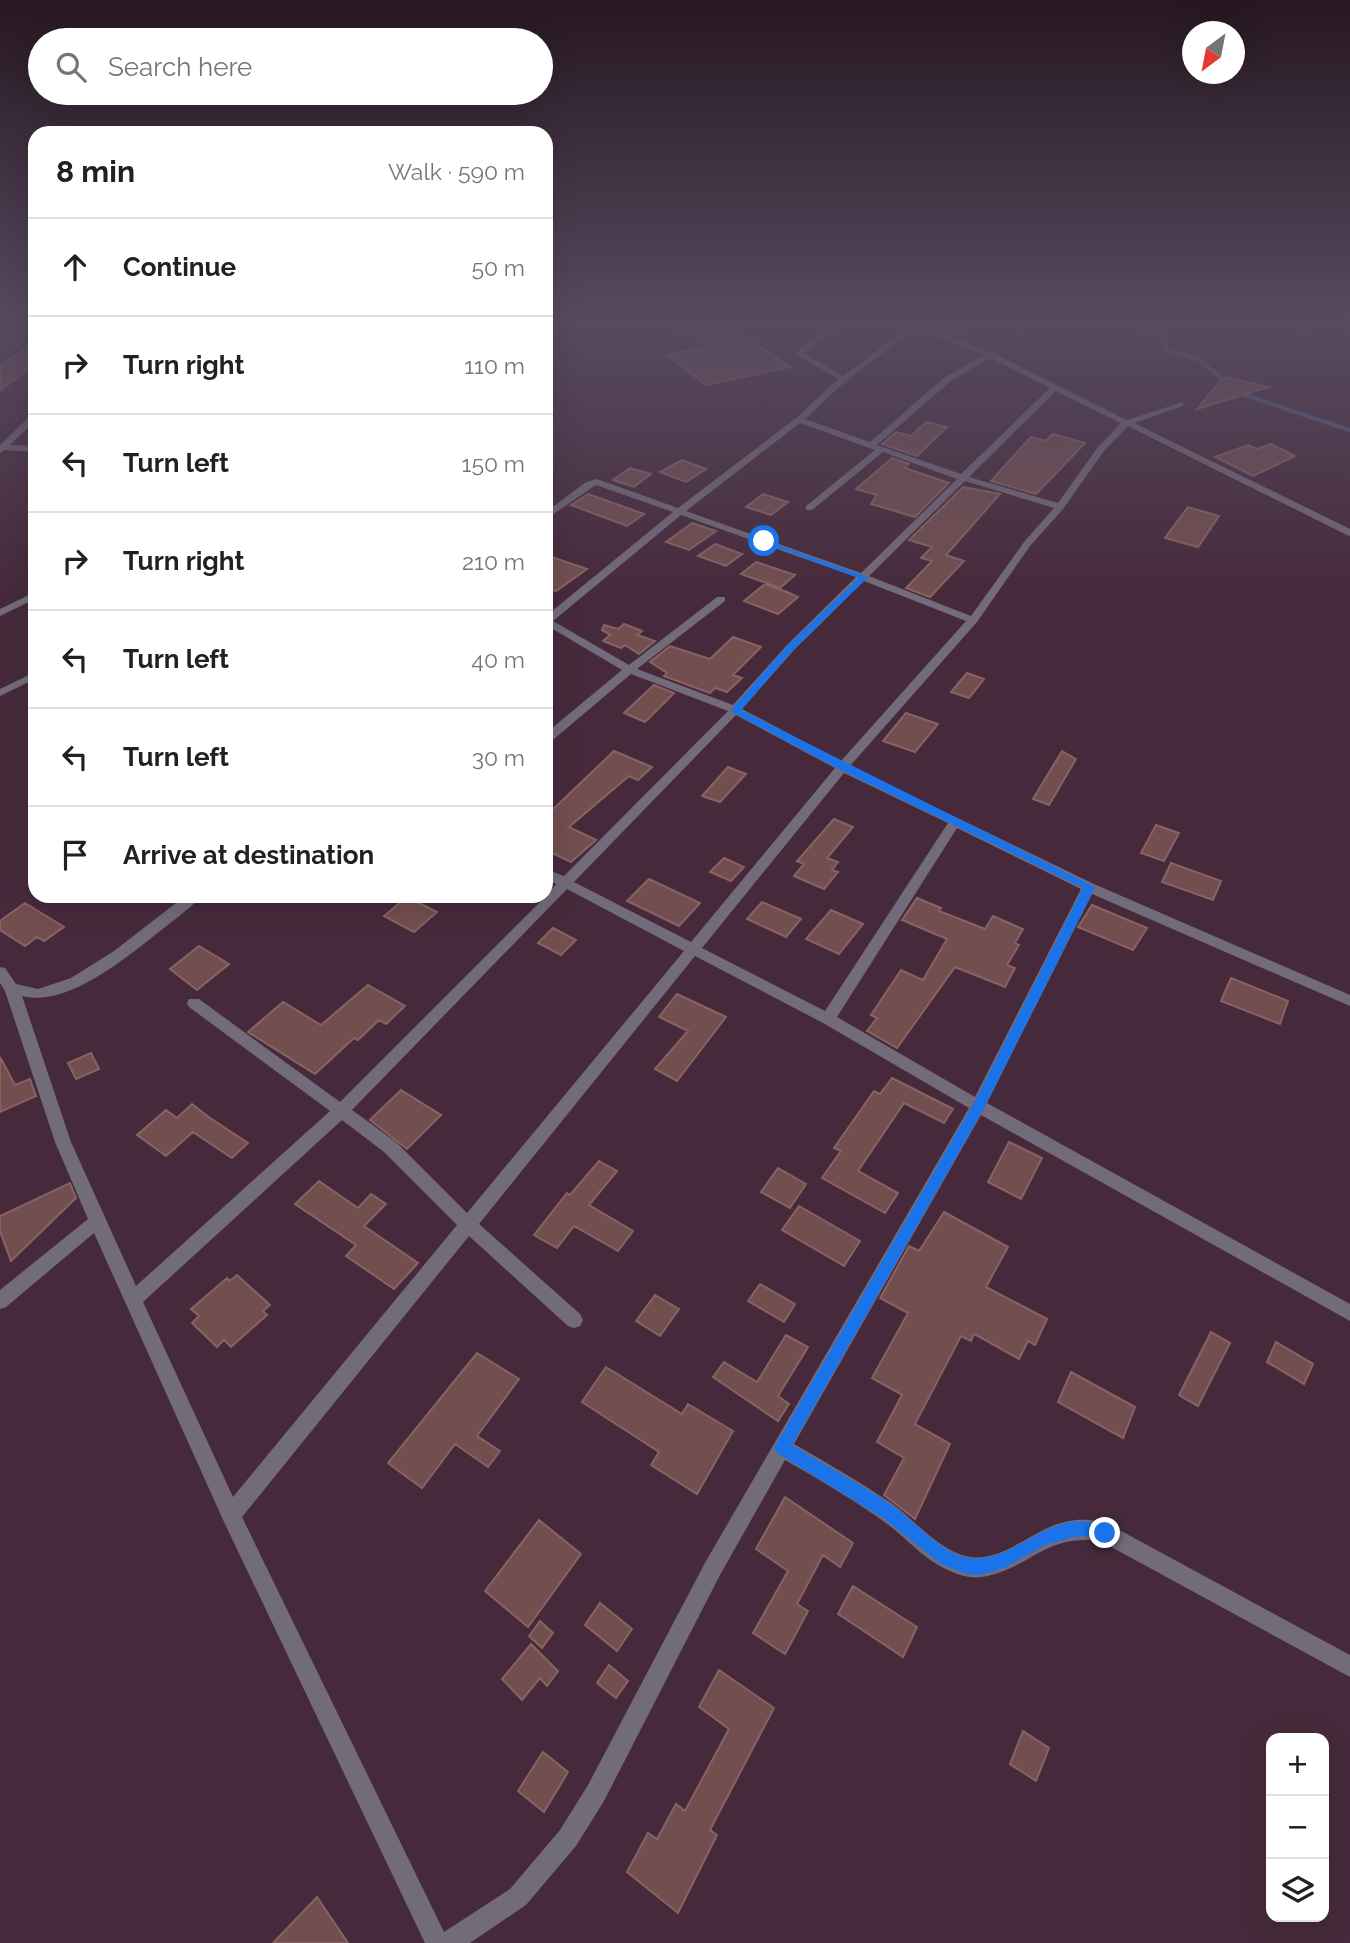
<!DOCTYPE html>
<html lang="en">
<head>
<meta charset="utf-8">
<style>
  :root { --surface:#fff; --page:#f6f6f6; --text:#202124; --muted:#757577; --line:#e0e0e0 }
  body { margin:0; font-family:Raleway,sans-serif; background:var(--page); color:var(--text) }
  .controls { position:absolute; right:21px; bottom:21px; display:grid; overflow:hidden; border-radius:14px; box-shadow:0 7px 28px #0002 }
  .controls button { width:63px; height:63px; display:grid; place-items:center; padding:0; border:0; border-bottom:2px solid var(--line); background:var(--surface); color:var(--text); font:35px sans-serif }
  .compass { position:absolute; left:1182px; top:21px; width:63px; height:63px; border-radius:50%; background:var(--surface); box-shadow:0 7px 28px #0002; rotate:212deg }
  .stop { position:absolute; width:21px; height:21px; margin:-16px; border:5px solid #1a73e8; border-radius:50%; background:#fff }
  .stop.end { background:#1a73e8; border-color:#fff; box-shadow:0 2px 7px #0008 }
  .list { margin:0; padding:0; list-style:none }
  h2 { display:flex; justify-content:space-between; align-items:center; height:91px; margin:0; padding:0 28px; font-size:30px }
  h2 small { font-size:23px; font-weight:400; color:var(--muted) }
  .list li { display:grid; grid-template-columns:46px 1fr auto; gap:21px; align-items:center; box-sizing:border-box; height:98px; padding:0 28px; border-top:2px solid var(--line) }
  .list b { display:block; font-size:26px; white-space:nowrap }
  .list em { font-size:23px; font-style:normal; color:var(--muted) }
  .icon { flex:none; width:38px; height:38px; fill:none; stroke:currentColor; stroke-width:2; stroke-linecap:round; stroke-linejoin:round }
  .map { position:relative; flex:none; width:1350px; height:1943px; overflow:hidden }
  .search { position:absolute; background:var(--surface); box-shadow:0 7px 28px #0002; left:28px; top:28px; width:525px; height:77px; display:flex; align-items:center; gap:18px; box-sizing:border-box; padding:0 24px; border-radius:38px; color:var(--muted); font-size:26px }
  .panel { position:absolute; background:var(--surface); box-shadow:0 7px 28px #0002; left:28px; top:126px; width:525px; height:777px; border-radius:21px }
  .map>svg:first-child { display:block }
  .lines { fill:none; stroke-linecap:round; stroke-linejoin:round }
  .stream { stroke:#525c84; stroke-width:4.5 }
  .building { fill:#724e4f; stroke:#886363; stroke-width:2 }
  .street { fill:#726b79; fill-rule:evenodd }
  .route { fill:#1a73e8 }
</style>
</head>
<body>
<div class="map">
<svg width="1350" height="1943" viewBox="0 0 1350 1943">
  <rect width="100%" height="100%" fill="#462a3b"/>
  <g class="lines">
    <path class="stream" d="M1118 321 1156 332 1170 352 1198 359 1229 385
      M1238 393 1350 430"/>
  </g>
  <path class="building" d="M917 321H969L970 324 946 332Z
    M715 323 756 344 790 367 706 385 667 355 708 346 682 330Z
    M35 342V365L0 390V366Z
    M1224 377 1269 387 1197 409Z
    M926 422 947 427 917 456 882 444 896 432 911 436Z
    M1053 434 1085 443 1036 494 991 481 1031 437 1045 441Z
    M1271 444 1295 456 1253 476 1215 457 1248 445 1257 449Z
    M892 458 909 464 905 468 949 483 915 517 871 504 877 495 856 489Z
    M682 460 706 469 686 482 660 472Z
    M630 468 651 474 634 487 613 480Z
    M963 487 1000 494 946 555 964 561 930 597 906 588 932 561 921 558 932 547 909 540Z
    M588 494 644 514 627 526 571 505Z
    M763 494 788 502 771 515 746 507Z
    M1188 507 1219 516 1198 547 1165 538Z
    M692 523 716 531 689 550 666 542Z
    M715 544 742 554 726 566 698 556Z
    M546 555 587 569 556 591 546 587Z
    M756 562 795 575 780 588 741 574Z
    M765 584 787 592 798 597 778 614 744 601Z
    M624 624 642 631 637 635 655 641 639 654 625 645 621 648 603 641 610 635 602 630 604 625 618 629Z
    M733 637 761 647 733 675 742 678 727 692 715 688 710 693 664 676 667 673 650 662 670 646 710 659Z
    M967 673 984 679 969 698 951 692Z
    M654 685 674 693 645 722 624 713Z
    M906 713 938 724 915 752 883 741Z
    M614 751 652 767 638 780 629 776 569 827 596 840 571 862 546 850V816Z
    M1062 751 1076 759 1049 805 1033 799Z
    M728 767 746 774 720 802 702 796Z
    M834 819 853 827 827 858 838 862 832 870 838 872 824 889 794 876 804 864 797 861Z
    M1156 825 1179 833 1164 861 1141 853Z
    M724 858 744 867 731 881 710 872Z
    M1171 863 1221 881 1213 900 1162 882Z
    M649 879 700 903 679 926 627 901Z
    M407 897 437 912 414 932 384 916Z
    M917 898 941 908 939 911 985 929 993 916 1023 929 1015 943 1019 945 1007 965 1015 968 1005 987 955 967 897 1048 867 1031 877 1018 871 1015 901 970 923 980 947 939 902 920Z
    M762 902 801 919 786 937 747 919Z
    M25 903 64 927 44 941 37 937 25 946 0 930V921Z
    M1092 905 1147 928 1133 950 1078 927Z
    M831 910 863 924 839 954 806 939Z
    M553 928 576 940 561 955 538 943Z
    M199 946 229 964 197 990 170 969Z
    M1231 978 1288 1001 1280 1024 1221 1001Z
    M368 985 405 1006 386 1024 379 1020 358 1040 354 1038 315 1074 248 1032 283 1002 321 1025Z
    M677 994 726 1017 677 1081 655 1069 688 1031 659 1017Z
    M91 1053 99 1069 76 1079 68 1063Z
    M0 1057 15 1085 30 1079 36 1096 0 1112Z
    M892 1078 953 1109 944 1123 904 1103 858 1171 898 1193 885 1213 822 1178 841 1151 834 1148 874 1091 880 1094Z
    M401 1090 441 1115 407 1149 370 1120Z
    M192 1104 210 1118 248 1143 232 1158 193 1132 166 1156 137 1135 166 1110 177 1118Z
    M1009 1142 1042 1158 1021 1199 988 1182Z
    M599 1161 617 1171 589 1205 633 1231 618 1251 574 1226 557 1248 534 1235 567 1193 570 1195Z
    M778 1168 806 1184 790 1208 761 1192Z
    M319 1181 358 1208 371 1194 386 1204 364 1226 418 1263 394 1289 346 1256 356 1245 295 1204Z
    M70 1183 76 1198 11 1261 0 1231V1216Z
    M799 1206 860 1241 844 1266 782 1230Z
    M944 1212 1008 1247 986 1287 1047 1319 1035 1345 1028 1341 1019 1359 974 1334 971 1341 961 1336 915 1424 950 1444 915 1519 884 1495 904 1458 877 1442 902 1395 872 1378 908 1313 880 1298 909 1246 919 1251Z
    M237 1275 270 1305 263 1311 267 1315 231 1347 224 1340 217 1347 192 1323 199 1316 191 1309 227 1278 230 1281Z
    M760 1284 795 1304 784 1322 748 1301Z
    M655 1295 679 1309 660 1336 636 1321Z
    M1211 1332 1230 1343 1198 1406 1179 1395Z
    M786 1335 808 1347 778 1396 789 1404 778 1421 713 1377 724 1362 757 1382Z
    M1276 1342 1313 1364 1304 1384 1267 1362Z
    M477 1353 519 1379 477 1436 500 1451 488 1467 455 1444 422 1488 388 1463Z
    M606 1367 682 1414 688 1404 733 1431 697 1494 651 1465 659 1452 582 1402Z
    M1071 1372 1135 1407 1123 1438 1058 1402Z
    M785 1497 853 1543 840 1567 823 1555 797 1604 808 1611 785 1654 753 1633 788 1571 756 1549Z
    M539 1520 581 1554 528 1627 485 1591Z
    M853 1586 917 1627 903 1657 838 1614Z
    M600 1603 632 1629 617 1651 585 1625Z
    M540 1621 553 1633 542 1648 529 1636Z
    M531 1644 558 1671 547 1686 540 1678 522 1700 502 1679Z
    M609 1665 628 1681 616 1698 597 1683Z
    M719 1670 774 1708 710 1830 717 1835 678 1913 627 1872 648 1833 657 1839 676 1804 685 1811 729 1729 699 1707Z
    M1023 1731 1049 1748 1036 1781 1010 1764Z
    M543 1752 568 1772 544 1812 518 1791Z
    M317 1897 348 1943H273Z"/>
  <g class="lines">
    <path class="street" d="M830 321H837L829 335 804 353 843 376 910 326 902 321H911L993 353 1127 420 1183 402V406L1134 423 1350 529V536L1347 535 1128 426 1104 451 1063 509 1030 546 977 622 850 766 1094 884 1350 995V1006L1092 894 987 1103 1350 1304V1321L981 1115 794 1444C827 1463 860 1482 891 1503 915 1520 940 1552 970 1557 1019 1563 1049 1500 1112 1526L1350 1655V1677L1102 1542C1047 1531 1030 1570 981 1577 968 1579 952 1573 940 1566 920 1555 904 1536 886 1523 854 1500 820 1480 785 1460L720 1575 604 1801 576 1846 526 1905 470 1943H425L224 1522 94 1233 6 1307 0 1309V1290L88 1219 55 1142 5 991 0 983V967L5 968 16 984 38 989 71 978 114 951 185 896H201C191 908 176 918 164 928 129 955 69 1008 22 996L71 1142 136 1286 330 1111 189 1007 187 1003 189 999H199L340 1102 546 896 556 884 546 879V869L564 876 728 711 631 674 554 739H546V733L622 670 546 625V616L673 512 596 485 546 519V512L586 482 597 479 678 508 796 418 838 379 795 354C806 340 822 337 830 321ZM916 328 984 355 945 377 870 442 805 419 846 381ZM990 358 1050 388 961 474 877 445 951 381ZM1056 391 1121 423 1098 447 1058 503 969 477ZM800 423 875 450 806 506V510H812L883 452 957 479 861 573 686 511ZM965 481 1054 508 1024 542 971 616 869 576ZM681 515 856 577 786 646 733 705 637 669 725 601V597H717L629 665 553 621ZM864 581 966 621 841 761 742 709 794 650ZM736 715 835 768 691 942 574 882ZM844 773 948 823 825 1011 702 948ZM957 828 1081 889 975 1097 837 1017ZM567 889 684 951 467 1213 396 1142 352 1110ZM695 956 823 1023 969 1108 706 1561 588 1785 560 1830 510 1889 444 1932 242 1517 469 1236 568 1326 574 1328 580 1326 583 1320 580 1314 479 1224ZM342 1120 384 1152 457 1225 233 1497 143 1302Z
      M1297 321H1303L1306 332H1300Z
      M32 414H35V421L10 445 35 446V452L5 450 0 453V445Z
      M35 592V599L0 616V609Z
      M35 672V679L0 696V689Z"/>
  </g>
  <linearGradient id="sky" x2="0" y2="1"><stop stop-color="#261720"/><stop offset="0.54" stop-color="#574a60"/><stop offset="1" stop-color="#574a60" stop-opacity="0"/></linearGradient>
  <rect width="1350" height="593" fill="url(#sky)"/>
  <path class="route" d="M761 539 868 577 793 650 741 710 1095 887 983 1110 792 1445C826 1466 861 1484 894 1507 916 1522 941 1554 969 1558 1020 1564 1048 1502 1111 1528V1539L1105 1541 1088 1536 1073 1537 1045 1545 1006 1567 981 1575 966 1574 941 1564 883 1518 777 1453 774 1448 974 1103 1083 888 839 769 732 712V709L787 646 859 578 761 542Z"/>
</svg>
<div class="controls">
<button>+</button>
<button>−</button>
<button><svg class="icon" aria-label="layers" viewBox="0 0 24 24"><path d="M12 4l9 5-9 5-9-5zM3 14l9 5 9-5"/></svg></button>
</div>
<svg class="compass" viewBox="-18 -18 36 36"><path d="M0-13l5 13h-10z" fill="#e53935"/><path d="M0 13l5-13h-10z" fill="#757577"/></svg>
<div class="stop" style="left:764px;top:541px"></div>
<div class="stop end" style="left:1105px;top:1533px"></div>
<div class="search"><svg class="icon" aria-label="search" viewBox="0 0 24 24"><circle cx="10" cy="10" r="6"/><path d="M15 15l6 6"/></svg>Search here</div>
<section class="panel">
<h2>8 min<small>Walk · 590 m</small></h2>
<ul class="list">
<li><svg class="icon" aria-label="ahead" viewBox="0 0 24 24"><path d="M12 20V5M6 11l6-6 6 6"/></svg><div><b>Continue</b></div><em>50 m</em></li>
<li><svg class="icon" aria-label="right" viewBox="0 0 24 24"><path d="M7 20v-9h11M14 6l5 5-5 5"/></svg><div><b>Turn right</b></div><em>110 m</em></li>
<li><svg class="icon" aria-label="left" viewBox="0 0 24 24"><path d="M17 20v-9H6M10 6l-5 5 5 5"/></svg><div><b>Turn left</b></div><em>150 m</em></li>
<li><svg class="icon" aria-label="right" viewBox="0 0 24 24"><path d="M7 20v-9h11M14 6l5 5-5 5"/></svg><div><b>Turn right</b></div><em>210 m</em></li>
<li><svg class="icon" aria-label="left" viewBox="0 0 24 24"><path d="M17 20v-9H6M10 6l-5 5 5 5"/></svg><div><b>Turn left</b></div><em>40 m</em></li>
<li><svg class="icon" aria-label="left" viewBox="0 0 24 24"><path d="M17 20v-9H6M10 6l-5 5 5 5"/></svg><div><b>Turn left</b></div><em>30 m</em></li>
<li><svg class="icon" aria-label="arrive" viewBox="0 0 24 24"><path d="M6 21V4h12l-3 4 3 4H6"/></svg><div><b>Arrive at destination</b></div></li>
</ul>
</section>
</div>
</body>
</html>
